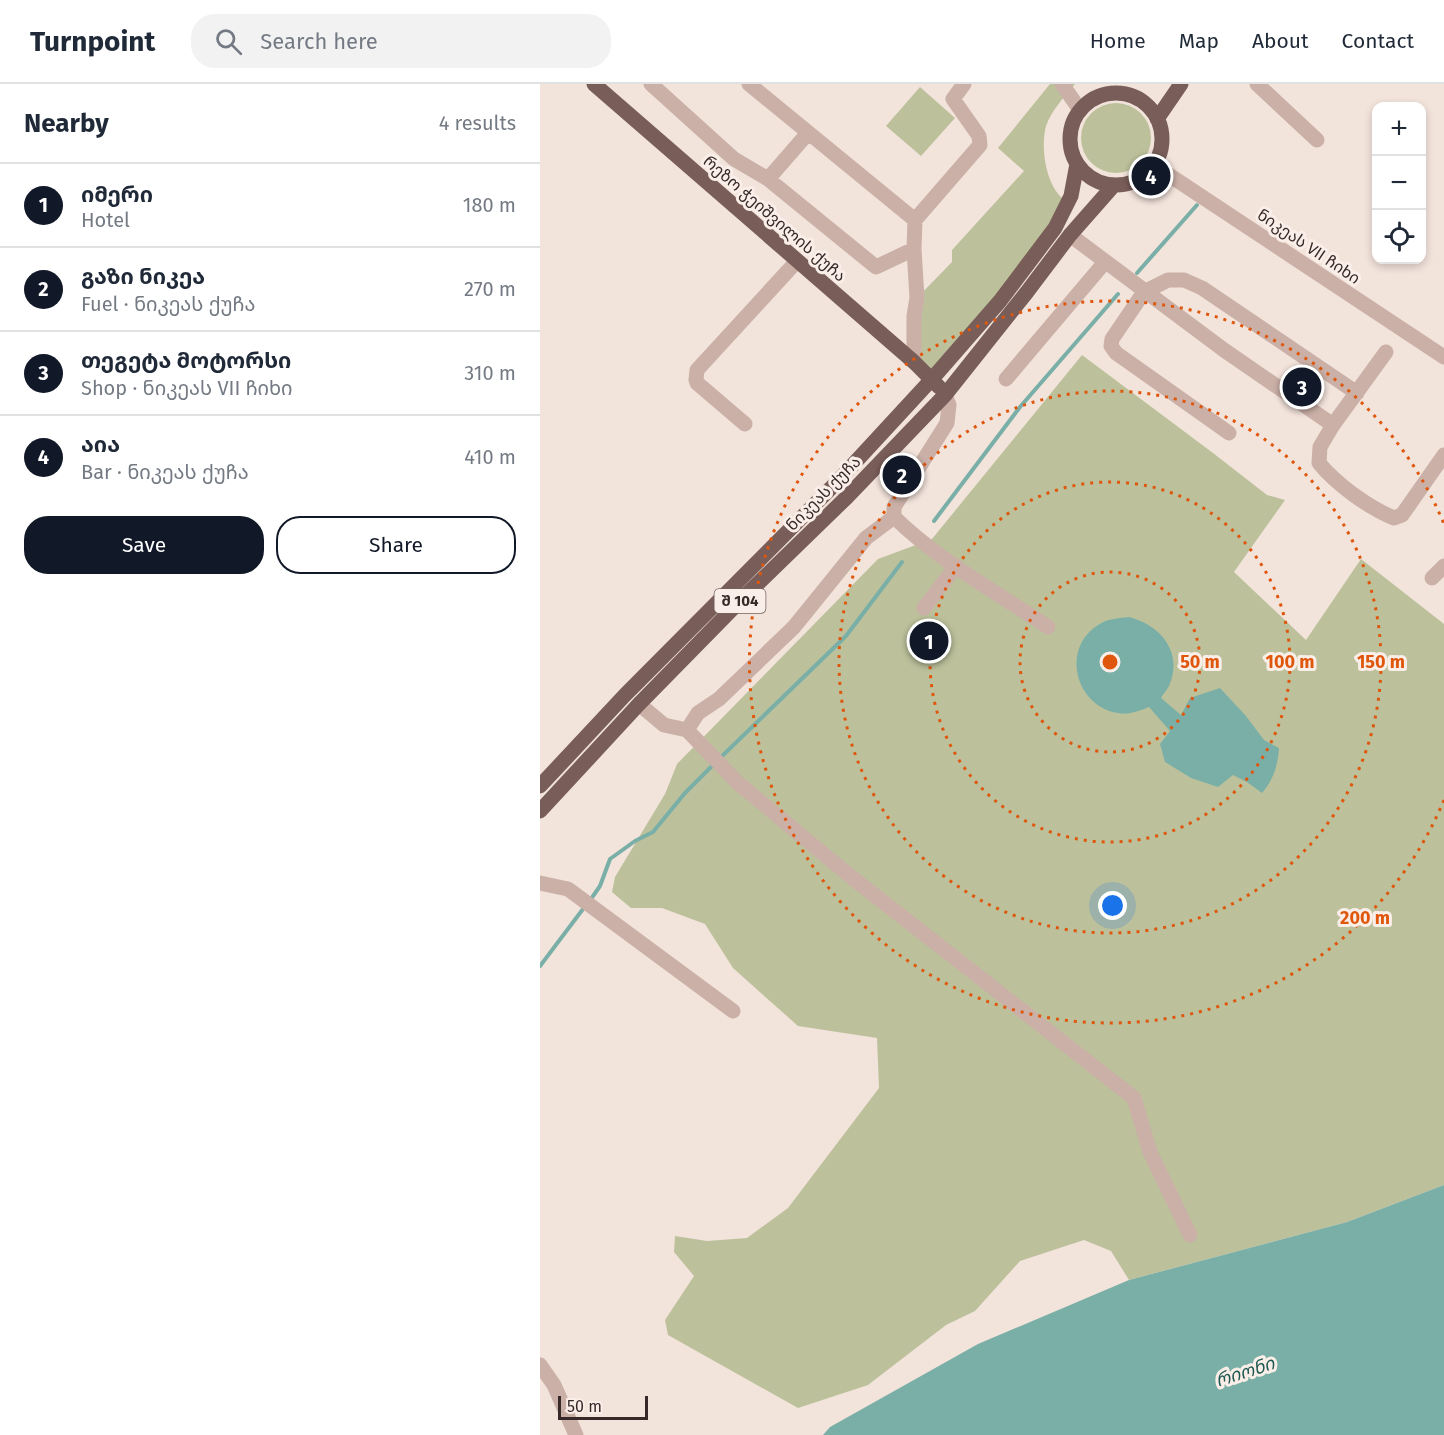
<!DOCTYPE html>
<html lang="en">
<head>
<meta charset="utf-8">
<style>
  :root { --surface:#fff; --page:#f2f2f3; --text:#1f2937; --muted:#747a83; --line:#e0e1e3; --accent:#111827 }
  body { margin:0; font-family:"Fira Sans","Noto Sans Georgian",sans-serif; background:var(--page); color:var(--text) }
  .controls { position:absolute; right:18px; top:18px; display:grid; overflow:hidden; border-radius:12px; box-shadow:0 3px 9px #0003 }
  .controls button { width:54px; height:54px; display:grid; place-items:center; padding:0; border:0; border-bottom:2px solid var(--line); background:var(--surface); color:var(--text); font:30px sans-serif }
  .scale { position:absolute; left:18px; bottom:15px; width:90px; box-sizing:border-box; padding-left:6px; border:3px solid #372928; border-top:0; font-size:16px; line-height:21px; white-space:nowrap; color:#372928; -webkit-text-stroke:4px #faeee8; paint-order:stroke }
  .you { position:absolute; left:573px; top:822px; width:21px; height:21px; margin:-15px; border:4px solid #fff; border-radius:50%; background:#1a73e8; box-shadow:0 0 0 9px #1a73e833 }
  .badge { display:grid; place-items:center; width:39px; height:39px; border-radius:50%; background:var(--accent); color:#fff; font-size:20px; font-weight:700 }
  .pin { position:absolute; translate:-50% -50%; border:3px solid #fff; box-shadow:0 2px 6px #0006 }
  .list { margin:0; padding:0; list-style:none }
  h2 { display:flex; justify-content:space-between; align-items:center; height:78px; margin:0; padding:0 24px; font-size:26px }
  h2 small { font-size:20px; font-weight:400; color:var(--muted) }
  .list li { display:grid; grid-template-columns:39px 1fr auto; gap:18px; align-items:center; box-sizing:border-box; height:84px; padding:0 24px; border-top:2px solid var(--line) }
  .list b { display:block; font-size:22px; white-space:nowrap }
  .list p { margin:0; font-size:20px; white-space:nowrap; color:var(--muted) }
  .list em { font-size:20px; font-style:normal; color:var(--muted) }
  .actions { display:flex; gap:12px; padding:18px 24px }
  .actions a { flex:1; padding:14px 0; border:2px solid var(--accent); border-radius:24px; text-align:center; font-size:21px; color:var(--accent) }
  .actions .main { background:var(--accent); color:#fff }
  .icon { flex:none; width:33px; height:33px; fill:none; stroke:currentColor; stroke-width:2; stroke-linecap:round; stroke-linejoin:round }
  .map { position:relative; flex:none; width:904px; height:1351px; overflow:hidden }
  header { display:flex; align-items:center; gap:36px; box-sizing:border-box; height:84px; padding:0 30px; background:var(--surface); border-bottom:2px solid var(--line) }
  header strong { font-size:28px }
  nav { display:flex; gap:33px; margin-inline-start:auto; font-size:21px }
  .search { width:420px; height:54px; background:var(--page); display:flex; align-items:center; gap:15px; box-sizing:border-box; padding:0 21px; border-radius:24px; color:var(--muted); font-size:22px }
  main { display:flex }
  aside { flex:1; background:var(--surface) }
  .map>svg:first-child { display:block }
  .green { fill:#bcc19b }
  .water { fill:#7aafa7 }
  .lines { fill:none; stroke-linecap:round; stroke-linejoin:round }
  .stream { stroke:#7aafa7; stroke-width:4 }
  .minor { stroke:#cab0a7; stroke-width:15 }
  .major { stroke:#795d59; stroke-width:15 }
  .ring { fill:none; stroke:#df570d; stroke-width:3; stroke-dasharray:3 6 }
  .labels { text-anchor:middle; stroke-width:6; stroke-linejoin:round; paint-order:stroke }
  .shield { fill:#faeee8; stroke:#726462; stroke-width:1.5 }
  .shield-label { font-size:15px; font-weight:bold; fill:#372928 }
  .street-label { font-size:16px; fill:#372928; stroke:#faeee8 }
  .water-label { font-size:18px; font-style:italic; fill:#1d5851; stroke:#faeee8 }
  .centre { fill:#df570d; stroke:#faeee8; stroke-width:3 }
  .ring-label { font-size:18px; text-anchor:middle; font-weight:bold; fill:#df570d; stroke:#faeee8; stroke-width:6; stroke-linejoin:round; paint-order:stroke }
</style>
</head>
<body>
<header>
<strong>Turnpoint</strong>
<div class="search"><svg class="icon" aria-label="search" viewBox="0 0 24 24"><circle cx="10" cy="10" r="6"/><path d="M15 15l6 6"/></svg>Search here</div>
<nav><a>Home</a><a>Map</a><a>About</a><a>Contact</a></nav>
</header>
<main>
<aside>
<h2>Nearby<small>4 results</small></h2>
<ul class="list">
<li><span class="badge">1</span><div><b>იმერი</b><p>Hotel</p></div><em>180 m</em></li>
<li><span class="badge">2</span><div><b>გაზი ნიკეა</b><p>Fuel · ნიკეას ქუჩა</p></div><em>270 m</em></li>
<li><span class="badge">3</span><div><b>თეგეტა მოტორსი</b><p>Shop · ნიკეას VII ჩიხი</p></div><em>310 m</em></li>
<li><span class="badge">4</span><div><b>აია</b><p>Bar · ნიკეას ქუჩა</p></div><em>410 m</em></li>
</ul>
<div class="actions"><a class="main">Save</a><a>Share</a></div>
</aside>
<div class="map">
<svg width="904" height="1351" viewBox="0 0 904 1351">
  <rect width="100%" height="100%" fill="#f2e3db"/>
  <path class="green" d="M510 0H535C525 12 511 27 506 42 500 64 506 107 528 118L392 295 374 278 377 214 412 178V166L484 87 458 64Z
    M380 3 415 34 381 72 346 42Z
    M541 54a35 35 0 1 1 70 0a35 35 0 1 1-70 0Z
    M542 271 673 369 727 411 745 416 694 488 766 556 821 475 904 540V1101L807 1138 589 1196 571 1167 544 1156 480 1177 435 1227 406 1241 328 1301 258 1324 128 1251 125 1236 154 1192 134 1168 135 1152 167 1157 207 1154 248 1124 339 1004 337 954 258 942 193 884 165 840 122 824H91L72 808 75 793 125 710 137 680 338 475 392 455Z"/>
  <path class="water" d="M589 533C620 541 644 568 629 602 627 606 623 610 621 614L641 631 650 614 680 604 706 632 724 656 739 664C738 682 733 696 722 709L707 698 693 691 678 703 651 694 625 678 620 660 630 647 609 623C599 627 589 631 578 629 536 623 520 565 558 541 567 535 578 534 589 533Z
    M904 1101V1351H283L290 1343 438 1260 589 1196 807 1138Z"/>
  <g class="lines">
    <path class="stream" d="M597 189 657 121
      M394 437 480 323 578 210
      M179 675 306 552 362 478
      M51 815 60 802 70 775 95 757 113 748 145 709 174 680
      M0 882 46 821"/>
    <path class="minor" d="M111 0 194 75 228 95 336 183 374 165
      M209 0 375 136
      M522 0 540 26
      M717 0 777 56
      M614 81 904 273
      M228 95 268 49
      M530 151 684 266 793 341 780 363 779 379C796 400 829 424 854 434L862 431 904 371
      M374 278V232L377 214 374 165 375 136 440 61 439 52 413 15 424 0
      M466 295 565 178
      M405 311 409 321 407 339 354 423V433C399 477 456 508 508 543
      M205 340 157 299 156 296 157 286 257 177
      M793 341 846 268
      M689 349 576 269 571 262 572 255 604 208 628 196H644L662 204 817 309
      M892 494 904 482
      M384 524 416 482
      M99 620 124 641 147 646 198 699 310 792 594 1014 610 1068 650 1151
      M147 646 158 629 179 615 254 543 326 454 354 433
      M0 799 28 805 193 927
      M0 1281 14 1301 36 1351"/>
    <path class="major" d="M54 0 374 278 399 303
      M530 55a46 46 0 1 1 92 0a46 46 0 1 1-92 0Z
      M617 35 641 0
      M0 702 85 611 296 399 392 295 460 217 515 144 531 112 537 80
      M0 727 99 620 206 511 307 413 405 311 487 208 530 151 574 101"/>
  </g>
  <g class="ring">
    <circle cx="570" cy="578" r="90"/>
    <circle cx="570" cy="578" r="180"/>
    <circle cx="570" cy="578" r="271"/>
    <path d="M904 716A361 361 0 1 1 904 440"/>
  </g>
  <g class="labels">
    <rect class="shield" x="174.5" y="505" width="51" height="24" rx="4.5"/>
    <g class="shield-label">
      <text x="200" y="522">შ 104</text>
    </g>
    <g class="street-label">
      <text transform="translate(235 134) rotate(41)" y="6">რეზო ჭეიშვილის ქუჩა</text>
      <text transform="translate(769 162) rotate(34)" y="6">ნიკეას VII ჩიხი</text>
      <text transform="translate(283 409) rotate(-45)" y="6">ნიკეას ქუჩა</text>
    </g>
    <g class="water-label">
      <text transform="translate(705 1288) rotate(-18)" y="6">რიონი</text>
    </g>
  </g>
  <circle cx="570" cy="578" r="9" class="centre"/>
  <g class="ring-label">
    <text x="660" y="584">50 m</text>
    <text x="750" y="584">100 m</text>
    <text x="841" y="584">150 m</text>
    <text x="825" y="840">200 m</text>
  </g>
</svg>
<div class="controls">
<button>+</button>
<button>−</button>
<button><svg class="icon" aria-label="locate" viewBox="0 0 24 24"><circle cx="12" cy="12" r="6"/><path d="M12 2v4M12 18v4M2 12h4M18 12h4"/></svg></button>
</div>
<div class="scale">50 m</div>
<div class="you"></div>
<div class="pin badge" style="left:389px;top:557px">1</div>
<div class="pin badge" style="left:362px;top:391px">2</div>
<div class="pin badge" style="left:762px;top:303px">3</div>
<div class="pin badge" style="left:611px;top:92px">4</div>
</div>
</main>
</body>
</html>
